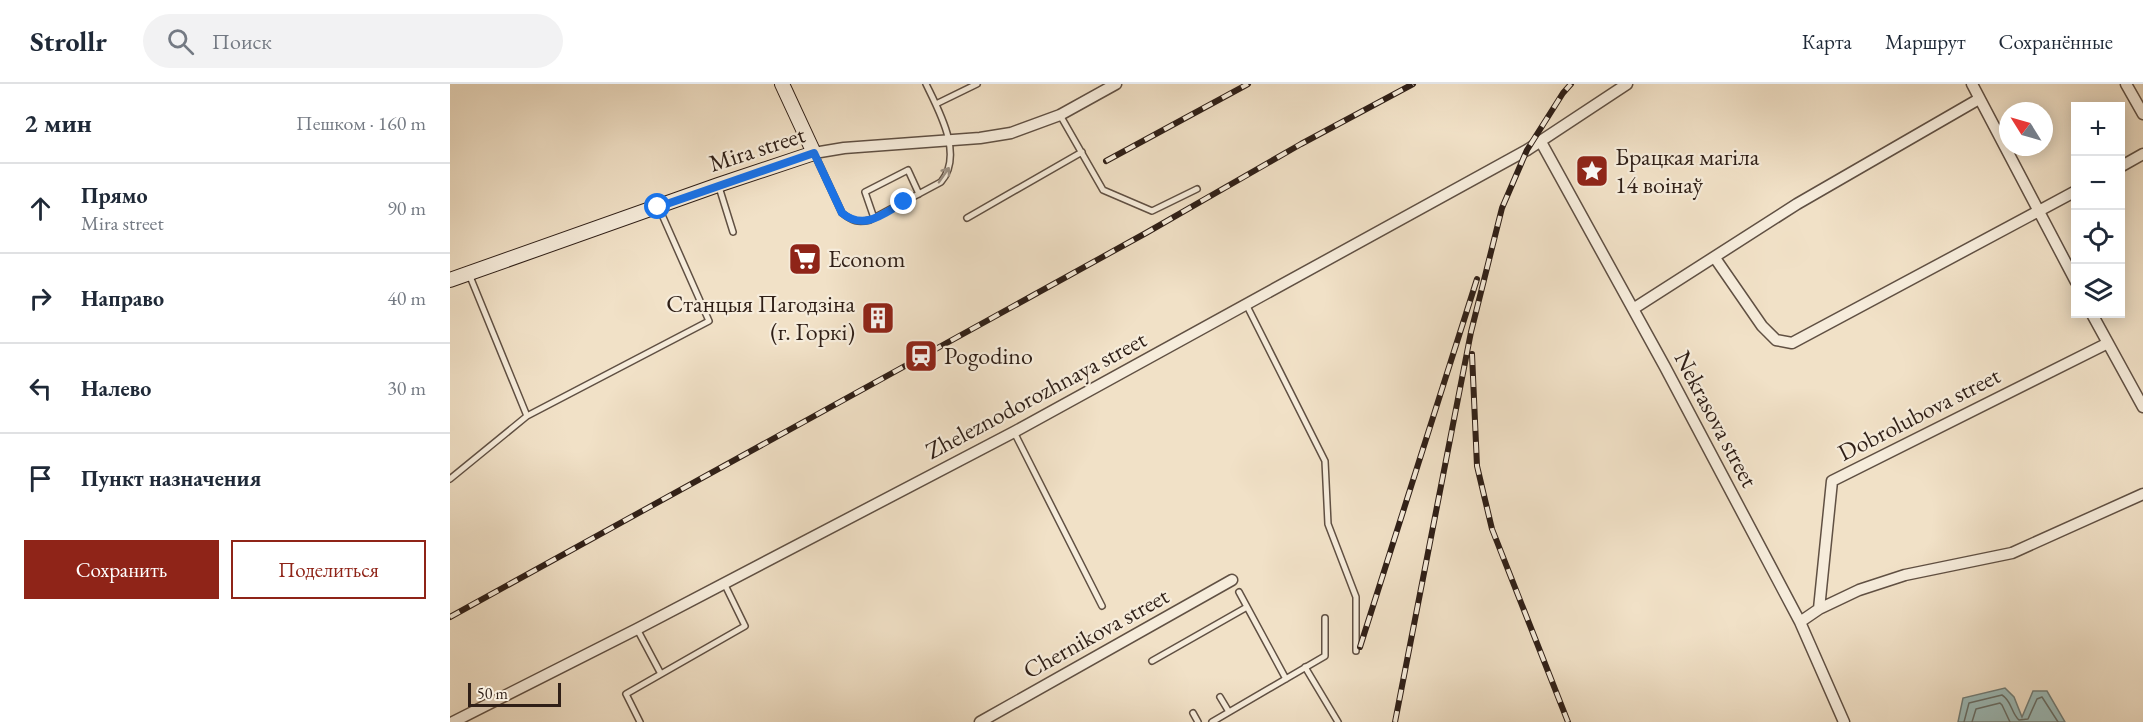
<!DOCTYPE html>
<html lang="ru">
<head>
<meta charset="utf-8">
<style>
  :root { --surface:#fff; --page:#f2f2f3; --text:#1f2937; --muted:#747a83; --line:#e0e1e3; --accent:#8f2418 }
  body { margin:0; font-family:"EB Garamond",serif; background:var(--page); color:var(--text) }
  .controls { position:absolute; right:18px; top:18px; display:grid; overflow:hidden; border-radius:0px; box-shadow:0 3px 15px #0003 }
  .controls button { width:54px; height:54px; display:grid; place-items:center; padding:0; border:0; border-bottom:2px solid var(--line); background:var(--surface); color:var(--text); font:30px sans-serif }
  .compass { position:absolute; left:1549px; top:18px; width:54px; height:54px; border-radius:50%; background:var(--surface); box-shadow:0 3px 15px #0003; rotate:307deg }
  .scale { position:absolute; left:18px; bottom:15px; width:93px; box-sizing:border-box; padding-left:6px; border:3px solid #2f1f17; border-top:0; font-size:16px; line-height:21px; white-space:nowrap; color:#2f1f17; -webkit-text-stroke:4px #f6ecdb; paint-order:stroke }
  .stop { position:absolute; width:18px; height:18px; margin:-14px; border:4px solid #1a73e8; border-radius:50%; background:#fff }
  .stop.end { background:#1a73e8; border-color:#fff; box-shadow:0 2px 6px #0008 }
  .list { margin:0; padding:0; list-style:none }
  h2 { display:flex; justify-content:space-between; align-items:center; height:78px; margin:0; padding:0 24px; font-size:26px }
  h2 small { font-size:20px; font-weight:400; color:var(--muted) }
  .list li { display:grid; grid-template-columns:39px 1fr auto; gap:18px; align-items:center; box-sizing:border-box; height:90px; padding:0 24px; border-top:2px solid var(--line) }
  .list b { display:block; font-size:22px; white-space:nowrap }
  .list p { margin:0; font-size:20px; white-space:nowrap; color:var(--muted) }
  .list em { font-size:20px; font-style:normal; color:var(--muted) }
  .actions { display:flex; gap:12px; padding:18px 24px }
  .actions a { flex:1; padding:14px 0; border:2px solid var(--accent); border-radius:0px; text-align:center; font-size:21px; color:var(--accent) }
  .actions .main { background:var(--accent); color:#fff }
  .icon { flex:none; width:33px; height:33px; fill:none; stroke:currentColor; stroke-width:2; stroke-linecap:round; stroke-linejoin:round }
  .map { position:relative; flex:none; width:1693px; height:638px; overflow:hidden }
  header { display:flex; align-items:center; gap:36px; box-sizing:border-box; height:84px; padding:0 30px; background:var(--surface); border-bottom:2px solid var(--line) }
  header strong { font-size:28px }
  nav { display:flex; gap:33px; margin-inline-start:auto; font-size:21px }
  .search { width:420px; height:54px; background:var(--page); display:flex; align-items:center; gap:15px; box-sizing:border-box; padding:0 21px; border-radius:33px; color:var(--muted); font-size:22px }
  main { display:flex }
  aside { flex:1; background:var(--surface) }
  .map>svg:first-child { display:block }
  .water { fill:#9cbcba; stroke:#707d79; stroke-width:1.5 }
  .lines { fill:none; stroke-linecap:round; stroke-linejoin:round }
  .shore { stroke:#666e68; stroke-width:1.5 }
  .lane-casing { stroke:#605043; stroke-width:8 }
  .street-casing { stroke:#605043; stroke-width:13 }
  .secondary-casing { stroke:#2f1f17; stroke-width:16 }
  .lane { stroke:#f6ecdb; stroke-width:5 }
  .street { stroke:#f6ecdb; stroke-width:10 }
  .secondary { stroke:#f6ecdb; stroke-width:14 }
  .rail-casing { stroke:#2f1f17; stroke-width:6 }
  .rail { stroke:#f6ecdb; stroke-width:4; stroke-dasharray:11; stroke-linecap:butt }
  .oneway { stroke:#9c9083 }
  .route { stroke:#1a73e8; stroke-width:8 }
  .labels { text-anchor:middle; stroke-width:4.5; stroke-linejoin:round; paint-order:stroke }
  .street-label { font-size:24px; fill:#2f1f17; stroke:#f6ecdb }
  .poi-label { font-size:24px; fill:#2f1f17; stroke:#f6ecdb; text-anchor:start }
</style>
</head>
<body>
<header>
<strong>Strollr</strong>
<div class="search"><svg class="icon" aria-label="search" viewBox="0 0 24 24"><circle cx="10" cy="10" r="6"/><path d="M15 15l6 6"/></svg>Поиск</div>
<nav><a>Карта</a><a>Маршрут</a><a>Сохранённые</a></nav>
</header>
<main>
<aside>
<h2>2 мин<small>Пешком · 160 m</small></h2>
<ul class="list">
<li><svg class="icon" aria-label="ahead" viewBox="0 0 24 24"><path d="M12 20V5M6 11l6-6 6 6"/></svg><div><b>Прямо</b><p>Mira street</p></div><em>90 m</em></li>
<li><svg class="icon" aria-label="right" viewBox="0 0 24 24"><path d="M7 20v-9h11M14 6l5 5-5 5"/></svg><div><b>Направо</b></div><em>40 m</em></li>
<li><svg class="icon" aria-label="left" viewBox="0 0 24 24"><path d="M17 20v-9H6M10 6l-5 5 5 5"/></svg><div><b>Налево</b></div><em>30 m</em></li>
<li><svg class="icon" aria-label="arrive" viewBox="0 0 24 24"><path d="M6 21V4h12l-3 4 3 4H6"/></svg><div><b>Пункт назначения</b></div></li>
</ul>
<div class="actions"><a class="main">Сохранить</a><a>Поделиться</a></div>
</aside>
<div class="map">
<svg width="1693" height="638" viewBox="0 0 1693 638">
  <rect width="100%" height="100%" fill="#f1e1c7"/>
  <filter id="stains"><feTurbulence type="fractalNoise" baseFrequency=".00333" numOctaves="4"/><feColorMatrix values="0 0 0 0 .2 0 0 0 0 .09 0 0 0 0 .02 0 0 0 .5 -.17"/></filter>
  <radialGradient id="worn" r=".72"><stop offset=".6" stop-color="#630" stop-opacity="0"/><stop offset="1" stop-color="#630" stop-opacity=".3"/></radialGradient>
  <path class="water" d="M1555 604 1564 613 1572 633 1583 607H1597L1615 638H1508L1513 614Z"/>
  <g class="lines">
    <path class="shore" d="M1514 638 1519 619 1552 611C1562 617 1561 629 1569 636L1578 635 1587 615 1592 613 1608 638
      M1522 638 1526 625 1550 619 1552 621 1560 638"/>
    <defs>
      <path id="lane" d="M486 20 527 0
        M610 31 653 106 702 127 747 105
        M365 71 392 129C402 137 408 139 420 136L491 98C514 71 489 27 476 0
        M269 103 283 148
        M424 134 415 108 458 86 469 110
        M517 134 632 68
        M19 190 77 332 259 237 209 124
        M796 220 875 377 878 440 906 513V567
        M564 348 652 522
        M0 395 77 332
        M789 508 836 595
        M187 545 211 590
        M702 577 797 523
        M855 583 888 638
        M770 613 779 628
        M743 629 748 638
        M190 638 176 610 295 542 274 499
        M762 638 875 572V534"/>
      <path id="street" d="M1522 0 1626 198
        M1676 0 1693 30
        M1091 58 1215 283 1350 538 1394 638
        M364 69 394 64 530 54 561 49 610 31 666 0
        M1670 83 1693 70
        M1265 174 1312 242 1326 256 1342 259 1626 107
        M1183 225 1347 120 1529 15
        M1642 230 1693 323
        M1369 525 1382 397 1658 259
        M1350 538 1369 525 1409 506 1455 491 1562 469 1693 410
        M3 638 187 545 564 348 1077 66 1177 0
        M530 638 782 496"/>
      <path id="secondary" d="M0 196 268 101 364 69 332 0"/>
    </defs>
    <use href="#lane" class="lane-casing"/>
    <use href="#street" class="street-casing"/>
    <use href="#secondary" class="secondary-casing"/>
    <use href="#lane" class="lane"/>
    <use href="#street" class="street"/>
    <use href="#secondary" class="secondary"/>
    <defs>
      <path id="rail" d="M656 77 798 0
        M1022 270 1027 382 1042 445 1118 638
        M0 533 696 149 851 60 963 0
        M910 563 1027 195
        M945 638 1021 248 1052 124 1077 66 1113 9 1121 0"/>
    </defs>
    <use href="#rail" class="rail-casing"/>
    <use href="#rail" class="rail"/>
  </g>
  <defs><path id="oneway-shaft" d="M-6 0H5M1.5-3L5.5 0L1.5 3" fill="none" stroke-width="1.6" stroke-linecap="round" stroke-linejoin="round" transform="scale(1.5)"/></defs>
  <use class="oneway" href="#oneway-shaft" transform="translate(494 91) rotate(-55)"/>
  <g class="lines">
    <path class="route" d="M208 123 364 69 392 129C414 147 433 130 454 118"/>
  </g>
  <defs>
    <symbol id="sight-square" viewBox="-11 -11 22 22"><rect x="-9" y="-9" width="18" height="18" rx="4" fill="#8f2418" stroke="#f6ecdb"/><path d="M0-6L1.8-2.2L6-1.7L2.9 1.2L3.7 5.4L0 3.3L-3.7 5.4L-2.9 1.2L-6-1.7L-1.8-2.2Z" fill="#fff"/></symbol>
    <symbol id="supermarket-square" viewBox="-11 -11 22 22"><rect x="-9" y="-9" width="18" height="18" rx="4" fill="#8f2418" stroke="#f6ecdb"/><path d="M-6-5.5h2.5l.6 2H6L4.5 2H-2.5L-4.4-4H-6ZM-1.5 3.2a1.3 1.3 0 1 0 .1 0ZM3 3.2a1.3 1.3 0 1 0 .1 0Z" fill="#fff"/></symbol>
    <symbol id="building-square" viewBox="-11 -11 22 22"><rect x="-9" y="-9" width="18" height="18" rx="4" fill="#8f2418" stroke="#f6ecdb"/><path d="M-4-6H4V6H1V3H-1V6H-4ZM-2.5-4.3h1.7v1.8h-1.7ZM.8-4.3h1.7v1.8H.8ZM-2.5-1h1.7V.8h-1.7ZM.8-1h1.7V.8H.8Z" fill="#fff"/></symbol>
    <symbol id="station-square" viewBox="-11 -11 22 22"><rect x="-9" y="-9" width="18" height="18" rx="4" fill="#8f2418" stroke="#f6ecdb"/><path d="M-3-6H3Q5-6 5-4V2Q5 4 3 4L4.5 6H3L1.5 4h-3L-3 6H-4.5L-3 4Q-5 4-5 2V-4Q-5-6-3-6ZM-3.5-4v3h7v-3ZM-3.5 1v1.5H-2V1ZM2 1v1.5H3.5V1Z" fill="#fff"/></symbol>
  </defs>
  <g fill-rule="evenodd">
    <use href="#sight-square" x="1123" y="68" width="38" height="38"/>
    <use href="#supermarket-square" x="336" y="156" width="38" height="38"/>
    <use href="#building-square" x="409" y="215" width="38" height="38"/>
    <use href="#station-square" x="452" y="253" width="38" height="38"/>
  </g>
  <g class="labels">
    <g class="street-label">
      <text transform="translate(307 65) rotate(-18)" y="8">Mira street</text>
      <text transform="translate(586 311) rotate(-28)" y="8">Zheleznodorozhnaya street</text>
      <text transform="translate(1469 330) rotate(-27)" y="8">Dobrolubova street</text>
      <text transform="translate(1266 335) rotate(62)" y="8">Nekrasova street</text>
      <text transform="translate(646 549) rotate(-29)" y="8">Chernikova street</text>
    </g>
    <g class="poi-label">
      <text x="1165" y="81">Брацкая магіла<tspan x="1165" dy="28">14 воінаў</tspan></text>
      <text x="378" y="183">Econom</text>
      <text x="405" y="228" text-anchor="end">Станцыя Пагодзіна<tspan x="405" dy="28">(г. Горкі)</tspan></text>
      <text x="494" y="280">Pogodino</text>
    </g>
  </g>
  <rect width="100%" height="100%" filter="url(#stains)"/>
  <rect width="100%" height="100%" fill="url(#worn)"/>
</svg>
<div class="controls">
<button>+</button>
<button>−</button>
<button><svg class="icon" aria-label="locate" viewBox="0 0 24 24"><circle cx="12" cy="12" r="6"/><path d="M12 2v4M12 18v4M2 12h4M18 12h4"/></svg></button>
<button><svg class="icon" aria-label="layers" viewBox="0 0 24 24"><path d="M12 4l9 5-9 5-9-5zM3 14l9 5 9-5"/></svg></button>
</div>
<svg class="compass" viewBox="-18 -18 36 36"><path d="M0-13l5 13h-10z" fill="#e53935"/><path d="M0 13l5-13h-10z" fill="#747a83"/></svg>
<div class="scale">50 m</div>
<div class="stop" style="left:208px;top:123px"></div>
<div class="stop end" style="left:454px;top:118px"></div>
</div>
</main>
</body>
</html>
